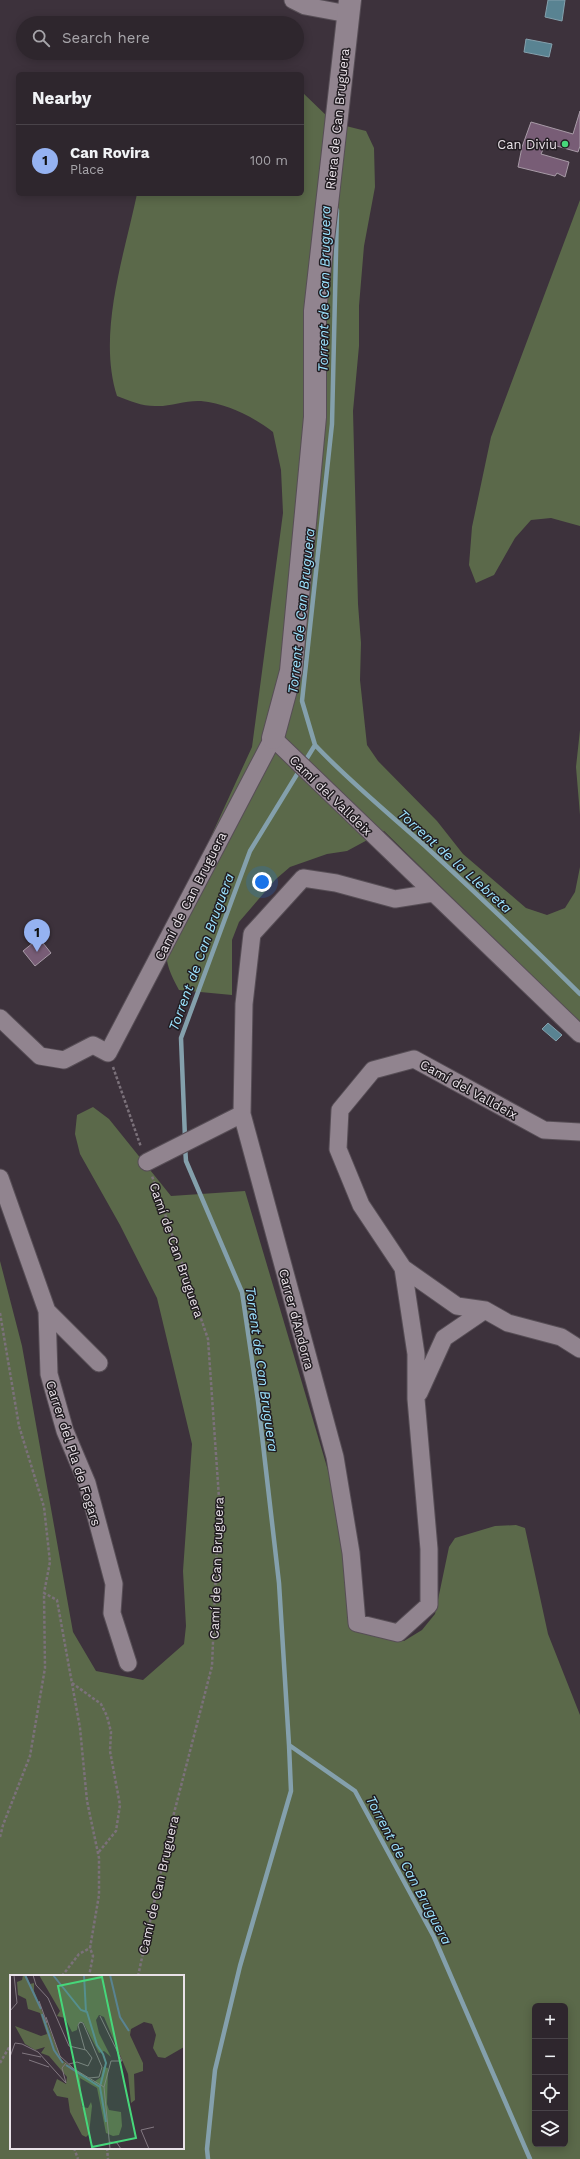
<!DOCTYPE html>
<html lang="en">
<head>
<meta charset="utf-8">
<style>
  :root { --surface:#2e262d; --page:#3a3239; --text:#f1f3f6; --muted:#a7a5aa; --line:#494349; --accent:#95b2f1 }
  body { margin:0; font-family:"Work Sans",sans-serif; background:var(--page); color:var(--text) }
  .controls { position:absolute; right:12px; bottom:12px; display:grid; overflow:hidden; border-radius:6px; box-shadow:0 2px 10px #0003 }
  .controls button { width:36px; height:36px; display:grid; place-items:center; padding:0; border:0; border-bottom:1px solid var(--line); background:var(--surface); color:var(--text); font:20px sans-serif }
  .you { position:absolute; left:262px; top:882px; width:14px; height:14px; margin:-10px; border:3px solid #fff; border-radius:50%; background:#1a73e8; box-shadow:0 0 0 6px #1a73e833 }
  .badge { display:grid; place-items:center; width:26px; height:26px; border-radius:50%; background:var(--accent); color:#111; font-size:13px; font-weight:700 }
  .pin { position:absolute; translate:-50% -33px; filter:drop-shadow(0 1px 2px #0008) }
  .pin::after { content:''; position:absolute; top:21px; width:14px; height:12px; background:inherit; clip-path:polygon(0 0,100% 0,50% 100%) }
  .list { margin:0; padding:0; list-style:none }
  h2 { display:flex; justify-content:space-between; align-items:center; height:52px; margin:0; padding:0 16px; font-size:17px }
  h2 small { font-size:13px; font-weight:400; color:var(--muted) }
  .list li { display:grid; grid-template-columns:26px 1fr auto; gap:12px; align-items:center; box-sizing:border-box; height:72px; padding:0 16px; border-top:1px solid var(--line) }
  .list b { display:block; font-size:15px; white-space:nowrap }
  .list p { margin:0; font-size:13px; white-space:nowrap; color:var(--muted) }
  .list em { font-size:13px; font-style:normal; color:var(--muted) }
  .icon { flex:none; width:22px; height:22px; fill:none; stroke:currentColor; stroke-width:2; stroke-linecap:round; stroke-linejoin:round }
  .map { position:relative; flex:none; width:580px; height:2159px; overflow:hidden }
  .search { position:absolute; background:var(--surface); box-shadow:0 2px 10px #0003; left:16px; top:16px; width:288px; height:44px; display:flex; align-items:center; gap:10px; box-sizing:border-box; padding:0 14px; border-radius:22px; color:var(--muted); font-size:15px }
  .panel { position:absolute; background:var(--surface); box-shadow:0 2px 10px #0003; left:16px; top:72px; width:288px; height:124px; border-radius:6px }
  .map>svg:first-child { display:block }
  .forest { fill:#5b694a; fill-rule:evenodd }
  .water { fill:#598392; stroke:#84a0ac }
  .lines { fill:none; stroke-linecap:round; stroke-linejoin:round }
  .stream { stroke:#84a0ac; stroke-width:4.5 }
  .building { fill:#785d76; stroke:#a89ba7 }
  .street-casing { stroke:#574e56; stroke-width:19 }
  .secondary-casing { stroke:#574e56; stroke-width:24 }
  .path { stroke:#7b717a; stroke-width:2.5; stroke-dasharray:3 2; stroke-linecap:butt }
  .street { stroke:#91848f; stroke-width:17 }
  .secondary { stroke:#91848f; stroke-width:22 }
  .poi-dot { fill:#46d77a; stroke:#211c21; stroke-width:1.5 }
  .labels { text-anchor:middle; stroke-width:3; stroke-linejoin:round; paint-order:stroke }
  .street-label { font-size:13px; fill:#e9e2e8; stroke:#211c21 }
  .poi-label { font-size:13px; fill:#e9e2e8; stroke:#211c21; text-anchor:end }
  .water-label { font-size:14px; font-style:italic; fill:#9be3ff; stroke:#211c21 }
  .inset-river { fill:none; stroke:#598392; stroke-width:2 }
  .inset-road { fill:none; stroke:#827881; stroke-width:1 }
  .view { fill:#46d77a; fill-opacity:0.15; stroke:#46d77a; stroke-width:2 }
  .inset-edge { fill:none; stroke:#e9e2e8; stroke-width:2 }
</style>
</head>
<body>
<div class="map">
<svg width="580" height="2159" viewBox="0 0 580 2159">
  <rect width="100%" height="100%" fill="#3d323c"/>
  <path class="forest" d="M302 92 330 119 346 126 366 131 374 148 375 187 364 246 359 306V346L353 411 358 604 361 643 360 680 367 745 378 761 437 821 463 854 526 908 547 915 565 908 575 892 580 867V1023L384 831 347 851 327 854 290 867 276 879 239 922 232 940V995L179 990C166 966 163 955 169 928L252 747 283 513 281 470 273 432C252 416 228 404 201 401 187 400 172 406 158 406 144 407 130 401 117 396 97 334 124 256 137 194H302Z
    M580 200V526L551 518 531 520 515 538 494 575 476 583 469 565 472 527 491 437Z
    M580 730V815L576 767Z
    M93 1107 109 1119 171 1196 245 1191 338 1504 357 1628 404 1641 422 1630 435 1614 449 1547 455 1538 495 1526 516 1525 525 1528 548 1634 580 1715V2159H0V1261L22 1346 73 1632 96 1671 143 1680 184 1644 186 1626 183 1571 192 1444 157 1298 120 1225 80 1154 75 1134 77 1115ZM11 1976H183V2148H11ZM535 2006H565V2144H535Z"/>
  <path class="water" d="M548 0H565L562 21 545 17Z
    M526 39 552 44 549 57 524 52Z
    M548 1023 562 1035 556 1041 542 1029Z"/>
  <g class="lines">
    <path class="stream" d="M315 745C349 781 387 812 424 845 477 894 529 943 580 994
      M185 1138 181 1038 250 851 315 745 302 701 332 424 337 210
      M185 1147 186 1161 242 1292 258 1401 279 1583 289 1745 355 1791 434 1937 530 2159
      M208 2159 207 2149 215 2070 240 1966 291 1791 289 1745"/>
  </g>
  <path class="building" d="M580 111V146L578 152 546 143 541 154 569 162 565 177 557 173 555 176 518 167 522 147 531 122 573 134Z
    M39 938 51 953 35 966 23 951Z"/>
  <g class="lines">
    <defs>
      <path id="street" d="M293 0 305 6 348 14
        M0 1018 40 1056 64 1060 93 1045 108 1053 273 738 580 1034
        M580 1132 544 1130 414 1059 373 1070 340 1110 338 1149 361 1205 403 1268 457 1306 485 1310 508 1323 561 1337 580 1349
        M147 1162 242 1114
        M0 1178 47 1311 49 1374 65 1431 87 1483 114 1584 112 1613 128 1663
        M403 1268 416 1354V1399L429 1549V1605L398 1633 357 1623 351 1553 335 1457 242 1114 244 1004 252 934 303 878 336 883 395 899 433 893
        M47 1311 99 1363
        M419 1393 444 1338 485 1310"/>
      <path id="secondary" d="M273 738 291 671 315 417V311L350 0"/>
    </defs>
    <use href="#street" class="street-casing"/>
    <use href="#secondary" class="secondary-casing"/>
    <path class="path" d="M113 1067 141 1147
      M0 1313 19 1426 44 1507 50 1562 44 1593
      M72 1683 101 1704 107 1716 111 1732 110 1751 120 1805 116 1831 98 1853
      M0 1837 3 1825 30 1756 45 1668 44 1593 57 1600 80 1728 87 1801 99 1858V1895L90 1948 93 1956 89 1976
      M62 1976 79 1954 90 1948
      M138 1976 173 1817 212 1666 219 1498 208 1339 152 1176
      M0 2063 11 2044
      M74 2148 78 2159
      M107 2148 108 2159"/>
    <use href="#street" class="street"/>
    <use href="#secondary" class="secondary"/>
  </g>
  <circle class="poi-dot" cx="565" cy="144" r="4"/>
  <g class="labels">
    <g class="street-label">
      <text transform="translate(337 119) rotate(-84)" y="5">Riera de Can Bruguera</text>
      <text transform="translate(331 795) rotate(44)" y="5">Camí del Valldeix</text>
      <text transform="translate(190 896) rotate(-63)" y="5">Camí de Can Bruguera</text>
      <text transform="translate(469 1089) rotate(29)" y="5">Camí del Valldeix</text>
      <text transform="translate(177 1250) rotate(71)" y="5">Camí de Can Bruguera</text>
      <text transform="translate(297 1319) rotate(75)" y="5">Carrer d'Andorra</text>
      <text transform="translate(74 1453) rotate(72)" y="5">Carrer del Pla de Fogars</text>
      <text transform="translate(216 1568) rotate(-88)" y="5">Camí de Can Bruguera</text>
      <text transform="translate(158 1885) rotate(-77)" y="5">Camí de Can Bruguera</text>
    </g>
    <g class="poi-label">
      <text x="557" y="149">Can Diviu</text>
    </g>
    <g class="water-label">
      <text transform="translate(324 289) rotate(-89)" y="5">Torrent de Can Bruguera</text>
      <text transform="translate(301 611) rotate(-84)" y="5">Torrent de Can Bruguera</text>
      <text transform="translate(455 861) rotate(42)" y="5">Torrent de la Llebreta</text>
      <text transform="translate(201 952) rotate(-70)" y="5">Torrent de Can Bruguera</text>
      <text transform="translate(262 1369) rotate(82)" y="5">Torrent de Can Bruguera</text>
      <text transform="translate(409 1870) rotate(62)" y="5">Torrent de Can Bruguera</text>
    </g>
  </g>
  <g transform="translate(10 1975)">
    <rect width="174" height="174" fill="#3d323c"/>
    <path d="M13 0H16L20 9 24 8V16L52 85 84 107 91 102 93 92 98 93 97 129 99 135 111 137 112 151 109 160 103 161 96 158 87 113 70 103 72 132 78 133 81 127 82 131 79 159 76 162 72 160 60 137 58 123 47 121 43 115 47 104 56 109 57 102 39 81 31 78 35 72 25 75 15 69 5 51 31 61 37 59 30 38 18 34 16 24 8 20 7 7 12 5ZM29 0H174V72L155 83 148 82 143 73 146 60 142 49 134 47 121 54 120 60 133 88V96L124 99 125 125 121 128 118 99 94 42 89 40 86 45 89 58 101 82 94 76 89 78 73 47 68 49 67 55 62 57 55 43 47 41 50 36Z" fill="#5b694a"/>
    <path class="inset-river" d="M15 0 31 34M43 0 71 35 77 37 87 70 93 79 96 88 90 112 96 147M74 0 76 37M100 0 110 42 119 56M32 39 44 75 53 88M56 90 90 112"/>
    <path class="inset-road" d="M23 0 26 10 38 23 59 71 76 75 82 83 78 91 67 87 59 89M29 26 37 48M0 36 7 28 4 0M90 41 112 86H101L94 112 100 174M36 42 50 81 64 94 94 112M75 75 68 50 70 47 73 48 92 92 89 102 79 103M12 78 31 82M0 82 5 68 12 69 28 77 56 108 52 93 56 88M19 85 39 92M100 167 107 168 111 174M139 174 131 155 144 152"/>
    <path class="view" d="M92 2 126 163 82 172 48 11Z"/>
    <rect width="174" height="174" class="inset-edge"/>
  </g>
</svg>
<div class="controls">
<button>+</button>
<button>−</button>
<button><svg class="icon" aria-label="locate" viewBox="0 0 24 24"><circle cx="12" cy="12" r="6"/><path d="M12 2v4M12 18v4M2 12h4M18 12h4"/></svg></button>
<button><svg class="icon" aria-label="layers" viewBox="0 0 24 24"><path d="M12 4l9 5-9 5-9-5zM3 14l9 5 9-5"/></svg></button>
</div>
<div class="you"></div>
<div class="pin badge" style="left:37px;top:952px">1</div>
<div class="search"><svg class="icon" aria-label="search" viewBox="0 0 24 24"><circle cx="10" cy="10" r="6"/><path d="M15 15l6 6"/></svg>Search here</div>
<section class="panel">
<h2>Nearby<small></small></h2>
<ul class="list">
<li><span class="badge">1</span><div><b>Can Rovira</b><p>Place</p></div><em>100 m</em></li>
</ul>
</section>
</div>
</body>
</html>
